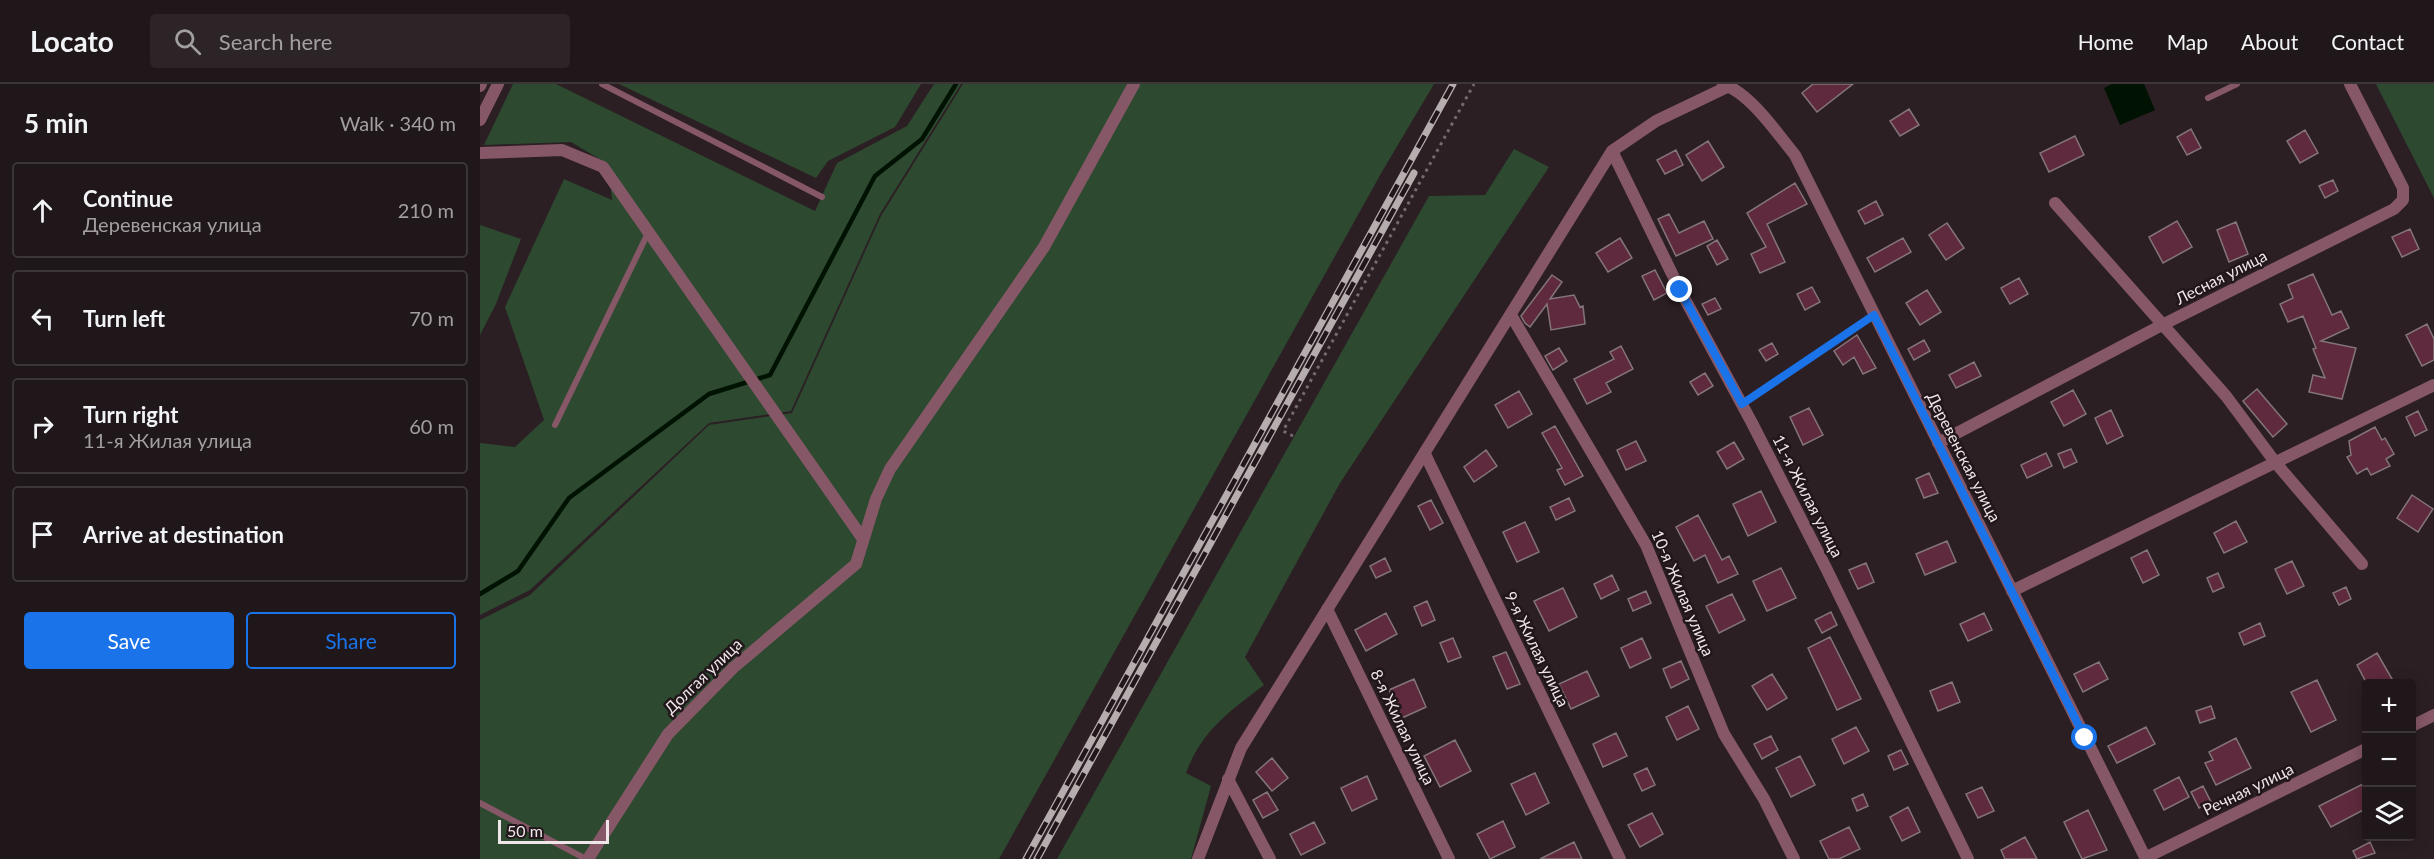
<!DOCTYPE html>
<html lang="en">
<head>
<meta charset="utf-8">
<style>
  :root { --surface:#20171a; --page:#2d2427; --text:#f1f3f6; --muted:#a29fa2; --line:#3d3639; --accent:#1a73e8 }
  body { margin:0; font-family:Lato,sans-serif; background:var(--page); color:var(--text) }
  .controls { position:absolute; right:18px; bottom:18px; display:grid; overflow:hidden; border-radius:6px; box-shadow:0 3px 15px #0003 }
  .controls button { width:54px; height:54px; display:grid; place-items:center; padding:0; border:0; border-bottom:2px solid var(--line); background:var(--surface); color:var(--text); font:30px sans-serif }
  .scale { position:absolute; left:18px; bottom:15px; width:111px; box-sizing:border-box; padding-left:6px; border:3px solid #eee6e8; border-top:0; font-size:16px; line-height:21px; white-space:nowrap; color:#eee6e8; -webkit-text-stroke:4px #21161a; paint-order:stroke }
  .stop { position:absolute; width:18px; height:18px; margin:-14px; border:4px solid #1a73e8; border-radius:50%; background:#fff }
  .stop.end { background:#1a73e8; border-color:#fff; box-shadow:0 2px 6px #0008 }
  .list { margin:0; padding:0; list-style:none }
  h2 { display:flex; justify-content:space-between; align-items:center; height:78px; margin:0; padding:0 24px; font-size:26px }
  h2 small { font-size:20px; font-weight:400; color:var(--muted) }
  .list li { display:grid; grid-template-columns:39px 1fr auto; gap:18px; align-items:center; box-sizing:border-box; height:96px; margin:0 12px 12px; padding:0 12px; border:2px solid var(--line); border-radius:6px }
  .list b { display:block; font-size:22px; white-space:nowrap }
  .list p { margin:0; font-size:20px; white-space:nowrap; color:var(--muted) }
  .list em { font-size:20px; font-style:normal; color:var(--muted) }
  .actions { display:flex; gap:12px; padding:18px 24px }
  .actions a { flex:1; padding:14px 0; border:2px solid var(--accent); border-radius:6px; text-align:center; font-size:21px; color:var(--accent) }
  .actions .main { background:var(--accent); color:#fff }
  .icon { flex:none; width:33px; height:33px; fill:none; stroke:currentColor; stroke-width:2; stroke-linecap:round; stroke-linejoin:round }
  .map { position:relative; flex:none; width:1954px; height:775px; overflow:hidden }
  header { display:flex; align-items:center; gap:36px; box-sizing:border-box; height:84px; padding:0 30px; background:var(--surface); border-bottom:2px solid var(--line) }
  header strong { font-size:28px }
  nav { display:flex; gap:33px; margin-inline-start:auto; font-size:21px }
  .search { width:420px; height:54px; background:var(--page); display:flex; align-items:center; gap:15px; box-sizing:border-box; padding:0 21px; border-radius:6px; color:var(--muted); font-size:22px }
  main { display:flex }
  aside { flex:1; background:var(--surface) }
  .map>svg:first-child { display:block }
  .green { fill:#2d4930 }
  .water { fill:#001202 }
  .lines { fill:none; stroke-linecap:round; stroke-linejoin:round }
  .stream { stroke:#001202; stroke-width:4.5 }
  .building { fill:#5f2a3e; stroke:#837579; stroke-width:1.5 }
  .path { stroke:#746a6d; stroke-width:3; stroke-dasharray:3 4.5; stroke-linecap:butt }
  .service { stroke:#865867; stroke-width:6 }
  .minor { stroke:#865867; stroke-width:12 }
  .rail-casing { stroke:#b6adaf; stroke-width:7 }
  .rail { stroke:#21161a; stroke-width:4.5; stroke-dasharray:14; stroke-linecap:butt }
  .route { stroke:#1a73e8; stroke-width:8 }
  .labels { text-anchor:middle; stroke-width:5; stroke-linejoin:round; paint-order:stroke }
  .street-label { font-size:16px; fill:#eee6e8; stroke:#21161a }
</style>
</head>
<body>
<header>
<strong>Locato</strong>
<div class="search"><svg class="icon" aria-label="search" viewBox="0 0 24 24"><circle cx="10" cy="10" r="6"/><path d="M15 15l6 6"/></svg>Search here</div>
<nav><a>Home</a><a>Map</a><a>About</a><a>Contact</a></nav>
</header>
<main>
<aside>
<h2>5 min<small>Walk · 340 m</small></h2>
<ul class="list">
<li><svg class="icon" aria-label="ahead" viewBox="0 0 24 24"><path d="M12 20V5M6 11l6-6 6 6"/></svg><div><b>Continue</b><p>Деревенская улица</p></div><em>210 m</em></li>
<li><svg class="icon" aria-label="left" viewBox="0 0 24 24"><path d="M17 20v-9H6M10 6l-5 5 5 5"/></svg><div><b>Turn left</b></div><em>70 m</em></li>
<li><svg class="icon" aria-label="right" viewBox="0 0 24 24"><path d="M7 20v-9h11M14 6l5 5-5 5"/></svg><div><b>Turn right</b><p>11-я Жилая улица</p></div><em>60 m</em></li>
<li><svg class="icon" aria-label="arrive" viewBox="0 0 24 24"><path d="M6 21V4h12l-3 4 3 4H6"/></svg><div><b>Arrive at destination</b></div></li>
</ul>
<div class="actions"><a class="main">Save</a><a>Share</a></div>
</aside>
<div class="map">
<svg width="1954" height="775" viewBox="0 0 1954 775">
  <rect width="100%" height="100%" fill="#2b1f23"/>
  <path class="green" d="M33 0H76L335 127 357 79 427 42 454 0H481L400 130 311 327 229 339 50 506 0 531V359L35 363 64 336 25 223 84 95 132 116 128 80 91 58 4 61Z
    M139 0H441L415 43 348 77 336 94Z
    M483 0H954L903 86 519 775H0V536L50 511 229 341 312 329 401 132Z
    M1896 0H1954V114Z
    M1034 65 1069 83 860 399 765 573 784 601C749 628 722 646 706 689L731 702 711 775H577L949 112 1005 111Z
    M0 141 41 155 16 220 0 251Z"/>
  <path class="water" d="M1632 0H1664L1675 26 1640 41 1624 4Z"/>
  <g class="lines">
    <path class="stream" d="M0 510 38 487 89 414 229 310 290 291 395 92 442 55 476 0"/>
  </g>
  <path class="building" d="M1333 0H1373L1337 28 1322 9Z
    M1429 25 1439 41 1420 52 1410 37Z
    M1711 45 1721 64 1707 71 1697 53Z
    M1825 46 1838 69 1820 79 1807 57Z
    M1595 52 1604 71 1569 88 1560 69Z
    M1228 57 1244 83 1222 97 1206 71Z
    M1196 66 1203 81 1185 90 1177 76Z
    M1853 96 1858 107 1845 114 1839 102Z
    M1315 99 1327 120 1287 140 1305 178 1280 189 1271 170 1286 163 1267 129Z
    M1396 117 1403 131 1385 140 1378 127Z
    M1189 130 1199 149 1224 137 1233 155 1196 172 1178 135Z
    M1697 137 1712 163 1683 179 1669 153Z
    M1756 138 1768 170 1749 178 1737 146Z
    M1467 139 1484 164 1466 176 1449 151Z
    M1930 145 1939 165 1922 173 1912 153Z
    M1140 154 1152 174 1128 188 1116 169Z
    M1423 154 1431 168 1395 188 1387 174Z
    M1237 156 1248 175 1237 181 1227 162Z
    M1175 186 1187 209 1174 216 1162 192Z
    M1833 190 1852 231 1861 227 1869 244 1841 257 1876 264 1862 315 1829 308 1833 291 1845 294 1833 265 1836 264 1823 232 1808 238 1800 220 1813 214 1808 201Z
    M1072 191 1082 198 1070 215 1094 211 1100 223 1103 222 1105 240 1071 246 1067 220 1050 243 1045 239 1041 232Z
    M1539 194 1548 210 1530 220 1521 204Z
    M1332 203 1340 218 1325 226 1317 210Z
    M1447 206 1461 228 1440 241 1426 219Z
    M1235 214 1241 225 1228 231 1222 220Z
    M1947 240 1954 255V276L1942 282 1926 251Z
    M1377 251 1396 284 1383 290 1374 273 1363 281 1354 267Z
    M1444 256 1450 267 1434 276 1428 265Z
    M1292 259 1298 270 1286 277 1279 266Z
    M1141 262 1153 285 1126 299 1131 308 1107 320 1094 295 1134 275 1130 268Z
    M1079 264 1087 277 1073 286 1065 272Z
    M1494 278 1501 292 1476 304 1469 291Z
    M1225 289 1233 302 1218 311 1210 298Z
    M1777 305 1807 340 1793 353 1763 317Z
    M1593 306 1606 330 1584 342 1571 318Z
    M1039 307 1052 330 1028 344 1015 321Z
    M1329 324 1343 351 1323 361 1310 333Z
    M1631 326 1643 352 1627 360 1615 334Z
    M1938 327 1947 346 1935 352 1926 333Z
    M1075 342 1103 392 1085 401 1077 386 1082 384 1062 349Z
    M1895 343 1902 356 1905 354 1914 370 1906 375 1910 382 1891 391 1887 384 1877 390 1867 373 1871 371 1869 357Z
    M1156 357 1166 377 1146 386 1137 366Z
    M1254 358 1264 375 1247 385 1237 368Z
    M1591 365 1597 378 1584 384 1578 370Z
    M1006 366 1017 382 994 398 984 383Z
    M1566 369 1572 382 1547 394 1541 381Z
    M1449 389 1458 409 1444 414 1436 395Z
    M1281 407 1296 438 1268 452 1253 420Z
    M1932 411 1953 425 1938 448 1917 434Z
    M1089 414 1095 427 1076 436 1070 423Z
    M951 416 963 439 950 446 938 422Z
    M1218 431 1242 476 1249 472 1258 490 1238 499 1225 471 1214 477 1196 443Z
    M1756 437 1767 458 1744 469 1734 449Z
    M1045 438 1059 468 1037 478 1023 448Z
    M1467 457 1476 478 1445 491 1436 470Z
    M1667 466 1679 491 1663 499 1651 474Z
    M905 474 911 487 896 494 890 482Z
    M1812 477 1824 502 1807 510 1795 485Z
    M1386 479 1394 498 1378 505 1369 486Z
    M1301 484 1316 514 1287 527 1273 497Z
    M1738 489 1744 503 1733 508 1727 494Z
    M1132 491 1139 506 1121 515 1114 500Z
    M1866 503 1871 515 1859 521 1853 509Z
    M1083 504 1097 533 1069 547 1054 517Z
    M1166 507 1171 519 1153 527 1148 515Z
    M1252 510 1265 536 1239 549 1226 522Z
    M947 517 955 536 942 542 934 523Z
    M1351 528 1357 541 1342 549 1335 536Z
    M906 529 917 550 886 567 875 546Z
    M1504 529 1512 546 1488 557 1480 540Z
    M1780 539 1785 552 1764 561 1759 549Z
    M1350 553 1381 615 1357 626 1328 564Z
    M973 554 981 573 968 578 960 559Z
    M1162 554 1171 574 1150 584 1141 564Z
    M1026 568 1040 600 1027 605 1013 573Z
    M1897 569 1915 600H1887L1877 581Z
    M1201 577 1209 595 1191 604 1183 585Z
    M1619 578 1628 595 1603 608 1594 590Z
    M1107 587 1119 612 1091 625 1079 600Z
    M1292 590 1307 614 1287 626 1272 602Z
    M934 595 946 623 922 634 909 606Z
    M1837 596 1856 636 1831 648 1811 608Z
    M1472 598 1480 618 1458 627 1450 607Z
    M1208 622 1219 645 1197 656 1186 633Z
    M1731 622 1735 634 1720 639 1716 627Z
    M1376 643 1389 667 1364 680 1352 655Z
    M1666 643 1675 660 1637 679 1628 662Z
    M1136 649 1147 672 1123 683 1113 660Z
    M1291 652 1298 666 1282 675 1274 660Z
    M1756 654 1771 684 1736 701 1725 679 1733 676 1729 668Z
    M975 656 991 687 960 703 944 672Z
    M1421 666 1428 680 1414 686 1408 672Z
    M1320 672 1335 701 1311 713 1296 684Z
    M792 674 808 694 792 707 776 688Z
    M1167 684 1175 701 1162 707 1154 690Z
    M1055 689 1069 719 1046 731 1031 700Z
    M887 692 897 715 872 727 861 704Z
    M1699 693 1709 713 1684 726 1674 706Z
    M1887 698V724L1851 743 1839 722Z
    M1723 702 1731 718 1719 724 1711 708Z
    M1502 703 1514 727 1498 734 1486 710Z
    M787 708 798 726 783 734 773 716Z
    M1383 710 1388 722 1377 727 1372 715Z
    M1428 723 1440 748 1422 757 1410 733Z
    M1608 726 1627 766 1602 775 1584 738Z
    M1172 729 1183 750 1160 763 1148 741Z
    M1023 737 1035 763 1010 775 997 750Z
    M834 738 845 759 821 771 810 750Z
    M1369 743 1380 765 1359 775H1349L1340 757Z
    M1545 753 1557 775H1525L1521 766Z
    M1094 758 1102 775H1060Z
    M1890 758 1895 769 1877 775 1873 767Z"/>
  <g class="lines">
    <path class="path" d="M813 352 803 347 994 0"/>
    <path class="service" d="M122 0 342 113
      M1728 14 1757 0
      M1262 320 1394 231
      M75 341 168 149
      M0 719 106 775"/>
    <path class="minor" d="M1243 0C1271 10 1296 48 1315 71L1666 775
      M0 2 1 0
      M0 36 18 0
      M1132 67 1200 206 1272 339 1346 484 1488 775
      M0 69 82 66 123 83 383 455
      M1575 119 1746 312 1795 378 1882 480
      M1031 231 1166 461 1244 650 1284 715 1314 775
      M1458 359 1682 241 1914 125 1923 116V104L1870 0
      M945 370 1140 775
      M1532 507 1954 301
      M847 525 969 775
      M1932 642 1954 631
      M748 695 790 775
      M1665 774 1886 665
      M108 775 188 650 253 584 376 480 396 415 410 385 564 163 654 0
      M718 775 761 664 1132 67 1176 37 1249 2"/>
    <defs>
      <path id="rail" d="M546 775 973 0
        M557 775 934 89"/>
    </defs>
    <use href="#rail" class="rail-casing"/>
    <use href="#rail" class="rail"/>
  </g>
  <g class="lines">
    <path class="route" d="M1200 206 1262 320 1394 231 1605 654"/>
  </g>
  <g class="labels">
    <g class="street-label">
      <text transform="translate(1741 193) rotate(-27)" y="6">Лесная улица</text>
      <text transform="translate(1484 373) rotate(63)" y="6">Деревенская улица</text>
      <text transform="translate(1328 412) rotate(63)" y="6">11-я Жилая улица</text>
      <text transform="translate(1203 509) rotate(67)" y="6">10-я Жилая улица</text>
      <text transform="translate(1057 565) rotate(64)" y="6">9-я Жилая улица</text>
      <text transform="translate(223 592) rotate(-44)" y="6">Долгая улица</text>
      <text transform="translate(923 643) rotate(64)" y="6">8-я Жилая улица</text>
      <text transform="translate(1768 705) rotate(-26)" y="6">Речная улица</text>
    </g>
  </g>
</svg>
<div class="controls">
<button>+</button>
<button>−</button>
<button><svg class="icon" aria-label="layers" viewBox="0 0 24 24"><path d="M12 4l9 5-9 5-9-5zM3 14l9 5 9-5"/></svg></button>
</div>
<div class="scale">50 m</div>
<div class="stop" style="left:1605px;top:654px"></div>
<div class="stop end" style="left:1200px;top:206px"></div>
</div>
</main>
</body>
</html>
